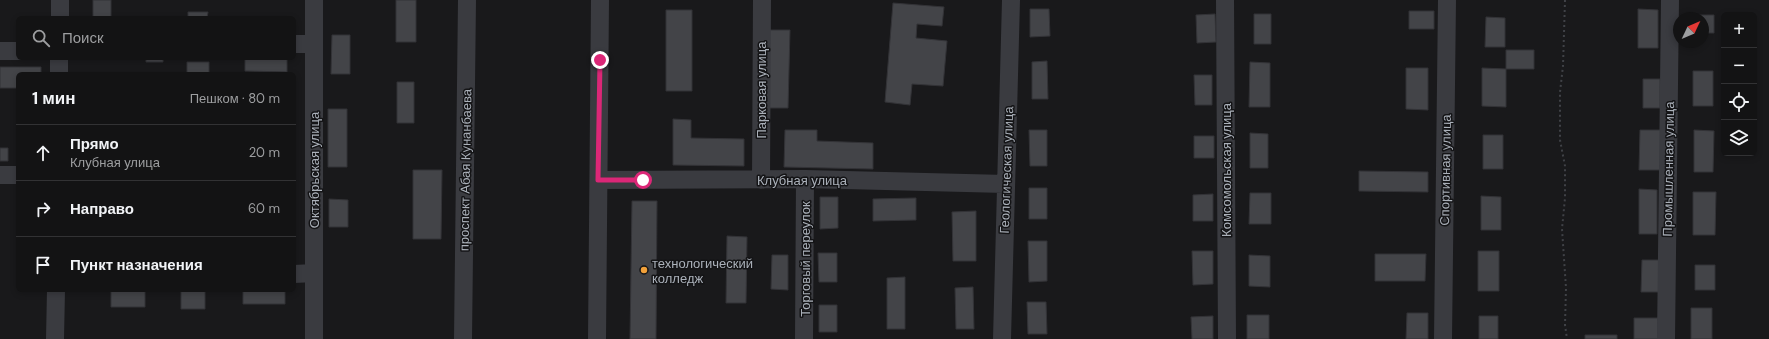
<!DOCTYPE html>
<html lang="ru">
<head>
<meta charset="utf-8">
<style>
  :root { --surface:#131314; --page:#1c1c1d; --text:#f1f3f6; --muted:#9d9ea0; --line:#323234 }
  body { margin:0; font-family:"DM Sans",sans-serif; background:var(--page); color:var(--text) }
  .controls { position:absolute; right:12px; top:12px; display:grid; overflow:hidden; border-radius:6px; box-shadow:0 2px 6px #0003 }
  .controls button { width:36px; height:36px; display:grid; place-items:center; padding:0; border:0; border-bottom:1px solid var(--line); background:var(--surface); color:var(--text); font:20px sans-serif }
  .compass { position:absolute; left:1673px; top:12px; width:36px; height:36px; border-radius:50%; background:var(--surface); box-shadow:0 2px 6px #0003; rotate:46deg }
  .stop { position:absolute; width:12px; height:12px; margin:-9px; border:3px solid #db2777; border-radius:50%; background:#fff }
  .stop.end { background:#db2777; border-color:#fff; box-shadow:0 1px 4px #0008 }
  .list { margin:0; padding:0; list-style:none }
  h2 { display:flex; justify-content:space-between; align-items:center; height:52px; margin:0; padding:0 16px; font-size:17px }
  h2 small { font-size:13px; font-weight:400; color:var(--muted) }
  .list li { display:grid; grid-template-columns:26px 1fr auto; gap:12px; align-items:center; box-sizing:border-box; height:56px; padding:0 16px; border-top:1px solid var(--line) }
  .list b { display:block; font-size:15px; white-space:nowrap }
  .list p { margin:0; font-size:13px; white-space:nowrap; color:var(--muted) }
  .list em { font-size:13px; font-style:normal; color:var(--muted) }
  .icon { flex:none; width:22px; height:22px; fill:none; stroke:currentColor; stroke-width:2; stroke-linecap:round; stroke-linejoin:round }
  .map { position:relative; flex:none; width:1769px; height:339px; overflow:hidden }
  .search { position:absolute; background:var(--surface); box-shadow:0 2px 6px #0003; left:16px; top:16px; width:280px; height:44px; display:flex; align-items:center; gap:10px; box-sizing:border-box; padding:0 14px; border-radius:6px; color:var(--muted); font-size:15px }
  .panel { position:absolute; background:var(--surface); box-shadow:0 2px 6px #0003; left:16px; top:72px; width:280px; height:220px; border-radius:6px }
  .map>svg:first-child { display:block }
  .building { fill:#434448; stroke:#333337 }
  .lines { fill:none; stroke-linecap:round; stroke-linejoin:round }
  .path { stroke:#404247; stroke-width:2; stroke-dasharray:2 3; stroke-linecap:butt }
  .minor { stroke:#3a3b40; stroke-width:18 }
  .route { stroke:#db2777; stroke-width:5 }
  .poi-dot { fill:#f2a13a; stroke:#141416; stroke-width:1.5 }
  .labels { text-anchor:middle; stroke-width:3; stroke-linejoin:round; paint-order:stroke }
  .street-label { font-size:13px; fill:#abb1ba; stroke:#141416 }
  .poi-label { font-size:13px; fill:#abb1ba; stroke:#141416; text-anchor:start }
</style>
</head>
<body>
<div class="map">
<svg width="1769" height="339" viewBox="0 0 1769 339">
  <rect width="100%" height="100%" fill="#19191b"/>
  <path class="building" d="M93 0H111V18H93Z
    M396 0H416V42H396Z
    M893 3 944 7 942 26 917 24 916 38 947 41 943 86 912 84 910 105 885 102Z
    M1030 9H1049L1050 36 1030 37Z
    M1638 9 1658 10V48H1638Z
    M666 10H692V91H666Z
    M1409 11H1434V29H1409Z
    M188 12H208L207 18H188Z
    M1215 14 1216 42 1197 43 1196 15Z
    M1254 14H1271V44H1254Z
    M1691 15H1714V33H1703V18H1691Z
    M1486 17 1505 18V47H1485Z
    M769 30H790L788 108H768Z
    M332 35H350V74H331Z
    M1506 50H1534V69H1506Z
    M146 58H163V62H146Z
    M245 58H287V72L245 71Z
    M1047 61 1048 99H1032V62Z
    M187 62H209V74H187Z
    M1250 62 1270 63V107H1249Z
    M0 67H41V74H18V88H0Z
    M1406 68H1428V110L1406 109Z
    M1482 68 1506 69V107L1482 106Z
    M1693 71H1713V106H1693Z
    M1194 75H1212V105H1195Z
    M1643 79H1660V108H1643Z
    M397 82H414V123H397Z
    M328 109H347V167H328Z
    M673 119 691 120V138L744 139V166L673 165Z
    M785 130H817V141L873 143V169L784 167Z
    M1029 130H1047V166H1030Z
    M1640 130H1662V170H1639Z
    M1694 130 1714 131 1713 172H1694Z
    M1250 133 1268 134V168H1250Z
    M1483 135H1503V169H1483Z
    M1194 136H1214V158H1194Z
    M0 148H8V161H0Z
    M413 170H442L441 239H413Z
    M1359 171 1428 172V192L1359 191Z
    M1029 188H1047V219H1029Z
    M1639 189 1657 190V234H1639Z
    M1693 192H1716L1715 235H1693Z
    M1250 193H1271V224H1249Z
    M1213 194V221H1193V195Z
    M1481 196 1501 197V230H1481Z
    M820 197H838V228L820 229Z
    M916 198V220L873 221V199Z
    M329 199 348 200V227H329Z
    M632 201H657L656 339H630Z
    M976 211V261H953L952 212Z
    M727 236 747 237 746 303H726Z
    M1028 241H1047V281L1029 282Z
    M1192 251H1213V284L1193 285Z
    M1478 251H1499V291H1478Z
    M818 253H837V282H819Z
    M1375 254H1426L1425 281H1375Z
    M772 255H788V290L771 289Z
    M1249 255 1270 256V287L1249 286Z
    M1642 260H1659V292H1641Z
    M1695 265H1715V290H1695Z
    M905 277V329H887V278Z
    M973 287 974 329H956L955 288Z
    M111 290H145V307H111Z
    M181 290H205V309H181Z
    M243 290H285V304H243Z
    M1027 302H1046L1047 334H1028Z
    M819 305H837V332H819Z
    M1691 308H1712V339H1691Z
    M1407 313H1428V339H1406Z
    M1247 315H1269V339H1247Z
    M1213 316V339H1192L1191 317Z
    M1479 316H1498V339H1479Z
    M1634 318H1658V339H1634Z
    M1585 335H1617V339H1585Z"/>
  <g class="lines">
    <path class="path" d="M1565 0 1563 66 1560 92V140L1565 166V198L1562 229 1566 288 1565 325 1567 339"/>
    <path class="minor" d="M314 0V339
      M1225 0 1227 339
      M60 18V0
      M294 44H314
      M0 51H18
      M59 74V58
      M0 175H18
      M599 180 805 179 1006 184
      M761 180 762 0
      M294 274 314 273
      M55 339 56 290
      M463 339 467 0
      M597 339 600 0
      M804 339 805 179
      M1002 339 1011 0
      M1443 339 1447 0
      M1666 339 1670 0"/>
  </g>
  <g class="lines">
    <path class="route" d="M600 60 598 180H643"/>
  </g>
  <circle class="poi-dot" cx="644" cy="270" r="4"/>
  <g class="labels">
    <g class="street-label">
      <text transform="translate(761 90) rotate(-90)" y="5">Парковая улица</text>
      <text transform="translate(1668 169) rotate(-89)" y="5">Промышленная улица</text>
      <text transform="translate(314 170) rotate(-90)" y="5">Октябрьская улица</text>
      <text transform="translate(465 170) rotate(-89)" y="5">проспект Абая Кунанбаева</text>
      <text transform="translate(1006 170) rotate(-88)" y="5">Геологическая улица</text>
      <text transform="translate(1226 170) rotate(-90)" y="5">Комсомольская улица</text>
      <text transform="translate(1445 170) rotate(-89)" y="5">Спортивная улица</text>
      <text x="802" y="185">Клубная улица</text>
      <text transform="translate(805 259) rotate(-90)" y="5">Торговый переулок</text>
    </g>
    <g class="poi-label">
      <text x="652" y="268">технологический<tspan x="652" dy="15">колледж</tspan></text>
    </g>
  </g>
</svg>
<div class="controls">
<button>+</button>
<button>−</button>
<button><svg class="icon" aria-label="locate" viewBox="0 0 24 24"><circle cx="12" cy="12" r="6"/><path d="M12 2v4M12 18v4M2 12h4M18 12h4"/></svg></button>
<button><svg class="icon" aria-label="layers" viewBox="0 0 24 24"><path d="M12 4l9 5-9 5-9-5zM3 14l9 5 9-5"/></svg></button>
</div>
<svg class="compass" viewBox="-18 -18 36 36"><path d="M0-13l5 13h-10z" fill="#e53935"/><path d="M0 13l5-13h-10z" fill="#9d9ea0"/></svg>
<div class="stop" style="left:643px;top:180px"></div>
<div class="stop end" style="left:600px;top:60px"></div>
<div class="search"><svg class="icon" aria-label="search" viewBox="0 0 24 24"><circle cx="10" cy="10" r="6"/><path d="M15 15l6 6"/></svg>Поиск</div>
<section class="panel">
<h2>1 мин<small>Пешком · 80 m</small></h2>
<ul class="list">
<li><svg class="icon" aria-label="ahead" viewBox="0 0 24 24"><path d="M12 20V5M6 11l6-6 6 6"/></svg><div><b>Прямо</b><p>Клубная улица</p></div><em>20 m</em></li>
<li><svg class="icon" aria-label="right" viewBox="0 0 24 24"><path d="M7 20v-9h11M14 6l5 5-5 5"/></svg><div><b>Направо</b></div><em>60 m</em></li>
<li><svg class="icon" aria-label="arrive" viewBox="0 0 24 24"><path d="M6 21V4h12l-3 4 3 4H6"/></svg><div><b>Пункт назначения</b></div></li>
</ul>
</section>
</div>
</body>
</html>
